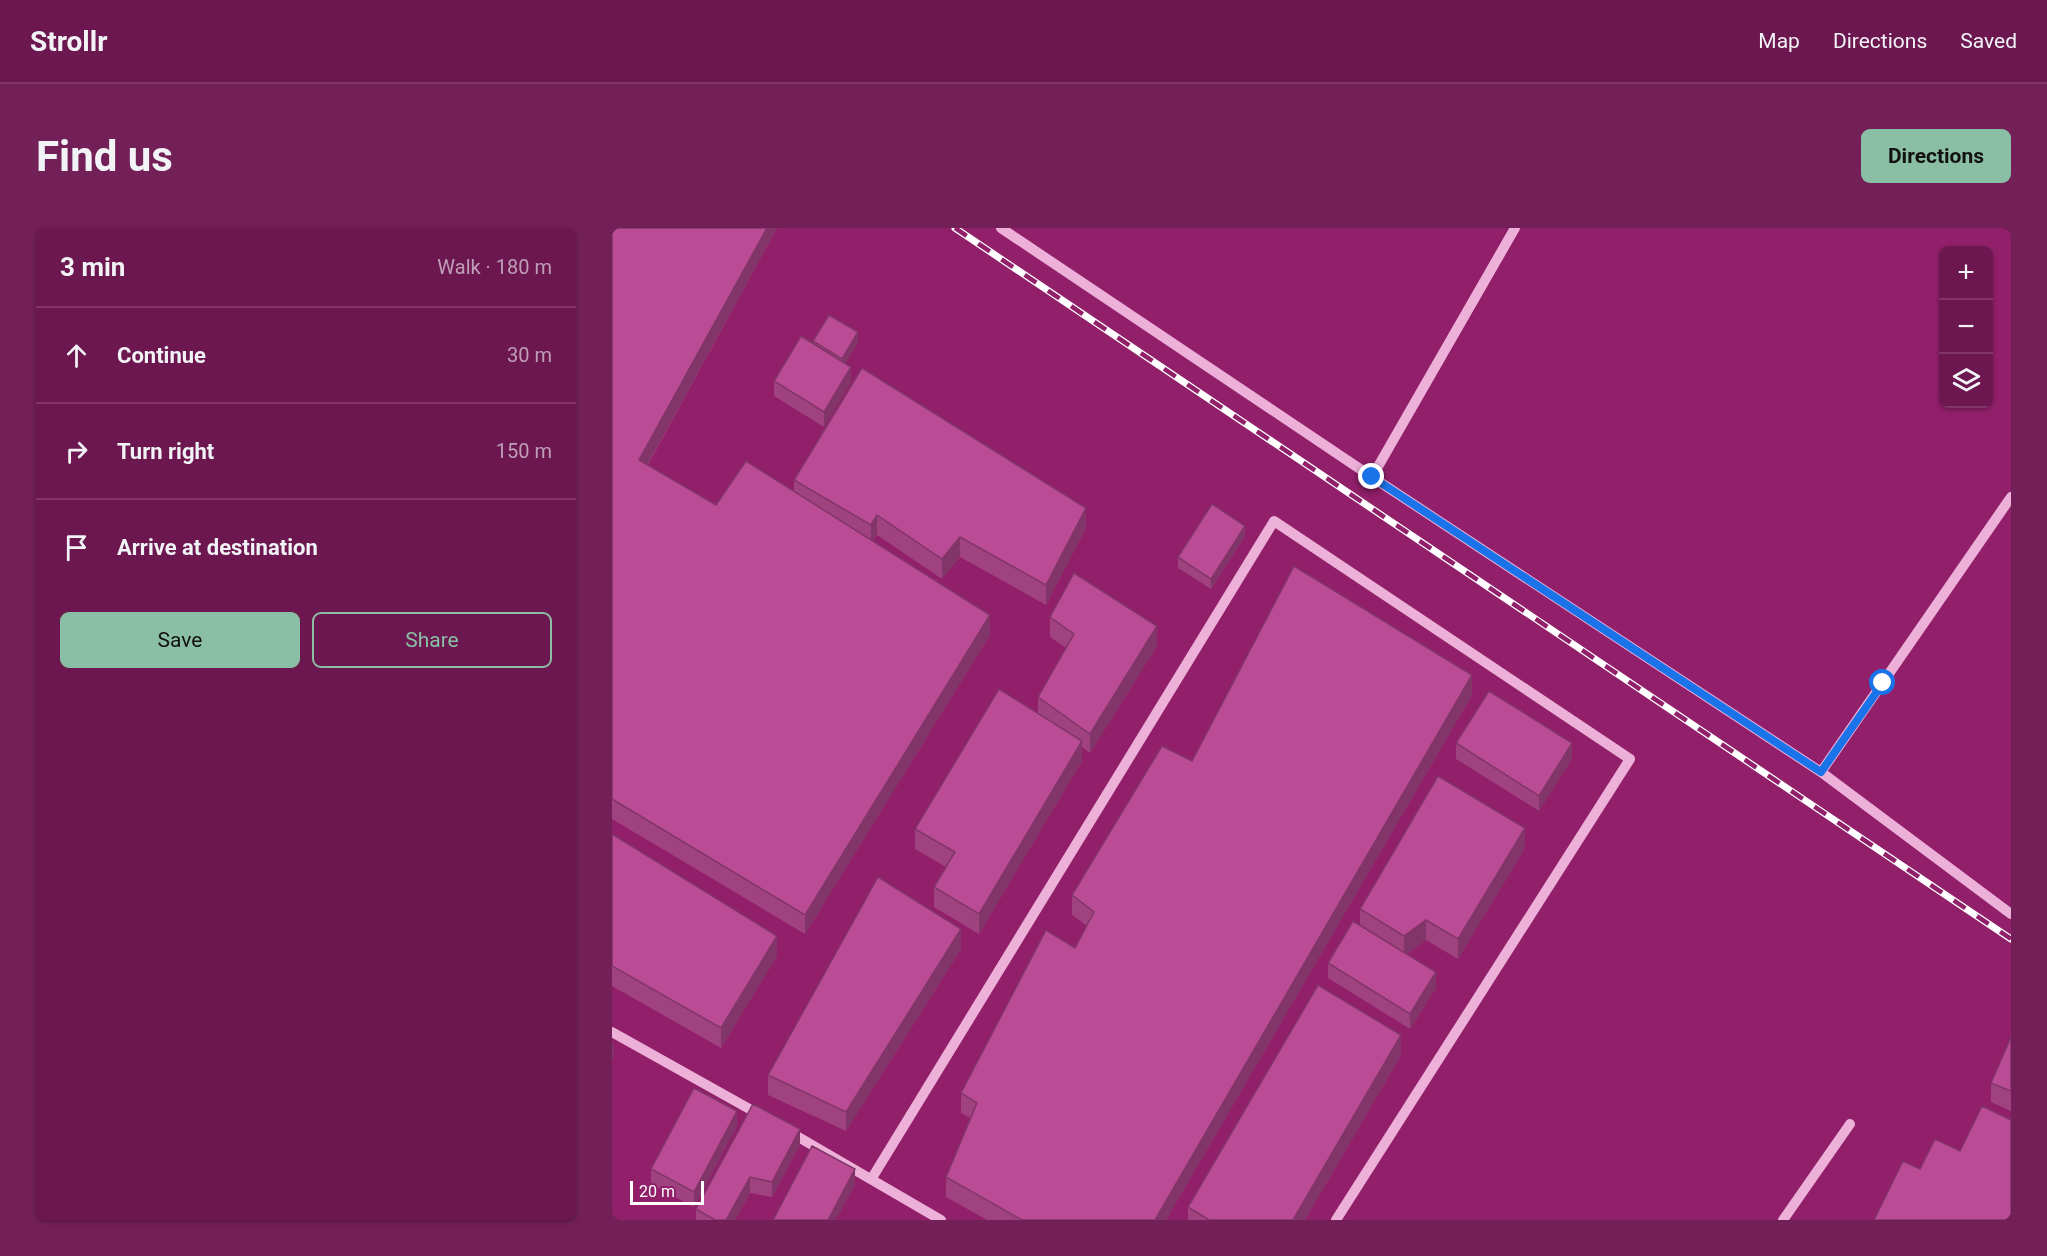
<!DOCTYPE html>
<html lang="en">
<head>
<meta charset="utf-8">
<style>
  :root { --surface:#6d1750; --page:#722057; --text:#f1f3f6; --muted:#bf9fb7; --line:#7f3667; --accent:#8abfa5 }
  body { margin:0; font-family:Roboto,sans-serif; background:var(--page); color:var(--text) }
  .controls { position:absolute; right:18px; top:18px; display:grid; overflow:hidden; border-radius:9px; box-shadow:0 2px 4px #0004 }
  .controls button { width:54px; height:54px; display:grid; place-items:center; padding:0; border:0; border-bottom:2px solid var(--line); background:var(--surface); color:var(--text); font:30px sans-serif }
  .scale { position:absolute; left:18px; bottom:15px; width:74px; box-sizing:border-box; padding-left:6px; border:3px solid #fff; border-top:0; font-size:16px; line-height:21px; white-space:nowrap; color:#fff; -webkit-text-stroke:4px #911f6a; paint-order:stroke }
  .stop { position:absolute; width:18px; height:18px; margin:-14px; border:4px solid #1a73e8; border-radius:50%; background:#fff }
  .stop.end { background:#1a73e8; border-color:#fff; box-shadow:0 2px 6px #0008 }
  .list { margin:0; padding:0; list-style:none }
  h2 { display:flex; justify-content:space-between; align-items:center; height:78px; margin:0; padding:0 24px; font-size:26px }
  h2 small { font-size:20px; font-weight:400; color:var(--muted) }
  .list li { display:grid; grid-template-columns:39px 1fr auto; gap:18px; align-items:center; box-sizing:border-box; height:96px; padding:0 24px; border-top:2px solid var(--line) }
  .list b { display:block; font-size:22px; white-space:nowrap }
  .list em { font-size:20px; font-style:normal; color:var(--muted) }
  .actions { display:flex; gap:12px; padding:18px 24px }
  .actions a { flex:1; padding:14px 0; border:2px solid var(--accent); border-radius:9px; text-align:center; font-size:21px; color:var(--accent) }
  .actions .main { background:var(--accent); color:#111 }
  .icon { flex:none; width:33px; height:33px; fill:none; stroke:currentColor; stroke-width:2; stroke-linecap:round; stroke-linejoin:round }
  .map { position:relative; flex:none; width:1399px; height:992px; overflow:hidden; border-radius:9px }
  header { display:flex; align-items:center; gap:36px; box-sizing:border-box; height:84px; padding:0 30px; background:var(--surface); border-bottom:2px solid var(--line) }
  header strong { font-size:28px }
  nav { display:flex; gap:33px; margin-inline-start:auto; font-size:21px }
  .intro { display:flex; align-items:center; justify-content:space-between; box-sizing:border-box; height:144px; padding:0 36px }
  h1 { margin:0; font-size:42px }
  .button { padding:15px 27px; border-radius:9px; background:var(--accent); color:#111; font-size:21px; font-weight:700 }
  main { display:flex; gap:36px; padding:0 36px }
  aside { flex:1; background:var(--surface); border-radius:9px; box-shadow:0 2px 4px #0004 }
  .map>svg:first-child { display:block }
  .lines { fill:none; stroke-linecap:round; stroke-linejoin:round }
  .minor { stroke:#edb0d9; stroke-width:10 }
  .rail-casing { stroke:#fff; stroke-width:7 }
  .rail { stroke:#911f6a; stroke-width:4.5; stroke-dasharray:14; stroke-linecap:butt }
  .wall { fill:#a04180 }
  .shaded-wall { fill:#823568 }
  .building { fill:#ba4c95; stroke:#823568; stroke-width:1.5 }
  .route { stroke:#1a73e8; stroke-width:8 }
</style>
</head>
<body>
<header>
<strong>Strollr</strong>
<nav><a>Map</a><a>Directions</a><a>Saved</a></nav>
</header>
<div class="intro"><h1>Find us</h1><a class="button">Directions</a></div>
<main>
<aside>
<h2>3 min<small>Walk · 180 m</small></h2>
<ul class="list">
<li><svg class="icon" aria-label="ahead" viewBox="0 0 24 24"><path d="M12 20V5M6 11l6-6 6 6"/></svg><div><b>Continue</b></div><em>30 m</em></li>
<li><svg class="icon" aria-label="right" viewBox="0 0 24 24"><path d="M7 20v-9h11M14 6l5 5-5 5"/></svg><div><b>Turn right</b></div><em>150 m</em></li>
<li><svg class="icon" aria-label="arrive" viewBox="0 0 24 24"><path d="M6 21V4h12l-3 4 3 4H6"/></svg><div><b>Arrive at destination</b></div></li>
</ul>
<div class="actions"><a class="main">Save</a><a>Share</a></div>
</aside>
<div class="map">
<svg width="1399" height="992" viewBox="0 0 1399 992">
  <rect width="100%" height="100%" fill="#911f6a"/>
  <g class="lines">
    <path class="minor" d="M389 0 760 249 1209 544 1399 686
      M760 249 903 0
      M1209 544 1399 269
      M0 804 150 888
      M176 903 329 992
      M260 950 662 293 1018 531 724 992
      M1171 992 1238 896"/>
    <defs>
      <path id="rail" d="M343 0 1399 711"/>
    </defs>
    <use href="#rail" class="rail-casing"/>
    <use href="#rail" class="rail"/>
  </g>
  <path class="wall" d="M0 0H165L36 237 104 277 182 264V252L474 300 434 377 348 329 330 351 265 307 261 313 378 407 193 706 0 591Z
    M201 113 246 115 233 135 239 154 212 199 162 168V153L201 115Z
    M633 308 599 361 566 340V329Z
    M438 389 545 418 478 525 470 519V533L367 706 322 679V659L334 639 303 621V601L426 485V469L454 420 438 409Z
    M860 467 554 992H375L334 969V949L358 890 349 885V865L463 720 475 698 460 687V667L580 533Z
    M844 515 960 531 927 583 844 531Z
    M0 606 165 728 109 820 0 758Z
    M913 620 846 731 814 712 794 726 824 760 798 801 716 750V735L748 697V681Z
    M349 721 234 903 156 867V847Z
    M1399 809V883L1379 874V855Z
    M789 827 693 992H576V979Z
    M125 898 82 979 39 956V941Z
    M188 917 160 969 138 965 123 992H84V981Z"/>
  <path class="shaded-wall" d="M155 0H165L27 252V232Z
    M246 104V115L230 141V131Z
    M239 139V154L212 199V184Z
    M474 280V300L434 377V357Z
    M265 287V307L259 317V297Z
    M633 298V308L599 361V351Z
    M348 309V329L330 351V331Z
    M378 387V407L193 706V687Z
    M545 398V418L478 525V506Z
    M860 447V467L554 992H543Z
    M470 513V533L367 706V686Z
    M960 515V531L927 583V568Z
    M913 600V620L846 731V711Z
    M814 692V712L792 728V708Z
    M349 701V721L234 903V884Z
    M165 708V728L109 820V800Z
    M824 744V760L798 801V786Z
    M789 807V827L693 992H681Z
    M2 814V829L0 833V818Z
    M125 883V898L82 979V964Z
    M188 901V917L160 969V954Z
    M243 941V957L224 992H216Z
    M138 949V965L123 992H114Z"/>
  <path class="building" d="M0 0H155L27 232 104 277 134 233 378 387 193 687 0 571Z
    M217 87 246 104 230 131 201 113Z
    M189 108 239 139 212 184 162 153Z
    M250 140 474 280 434 357 348 309 330 331 265 287 259 297 182 252Z
    M600 276 633 298 599 351 566 329Z
    M682 338 860 447 543 992H410L334 949 365 875 349 865 434 702 463 720 482 684 460 667 550 518 580 533Z
    M462 345 545 398 478 506 426 469 462 406 438 389Z
    M387 461 470 513 367 686 322 659 343 624 303 601Z
    M877 463 960 515 927 568 844 515Z
    M826 548 913 600 846 711 814 692 792 708 748 681Z
    M0 606 165 708 109 800 0 738Z
    M266 649 349 701 234 884 156 847Z
    M741 693 824 744 798 786 716 735Z
    M706 757 789 807 681 992H597L576 979Z
    M1399 809V863L1379 855Z
    M82 860 125 883 82 964 39 941Z
    M141 876 188 901 160 954 138 949 114 992H103L84 981Z
    M1370 878 1399 892V992H1262L1291 933 1308 941 1323 911 1348 923Z
    M200 918 243 941 216 992H161Z"/>
  <g class="lines">
    <path class="route" d="M760 249 1209 544 1271 455"/>
  </g>
</svg>
<div class="controls">
<button>+</button>
<button>−</button>
<button><svg class="icon" aria-label="layers" viewBox="0 0 24 24"><path d="M12 4l9 5-9 5-9-5zM3 14l9 5 9-5"/></svg></button>
</div>
<div class="scale">20 m</div>
<div class="stop" style="left:1271px;top:455px"></div>
<div class="stop end" style="left:760px;top:249px"></div>
</div>
</main>
</body>
</html>
